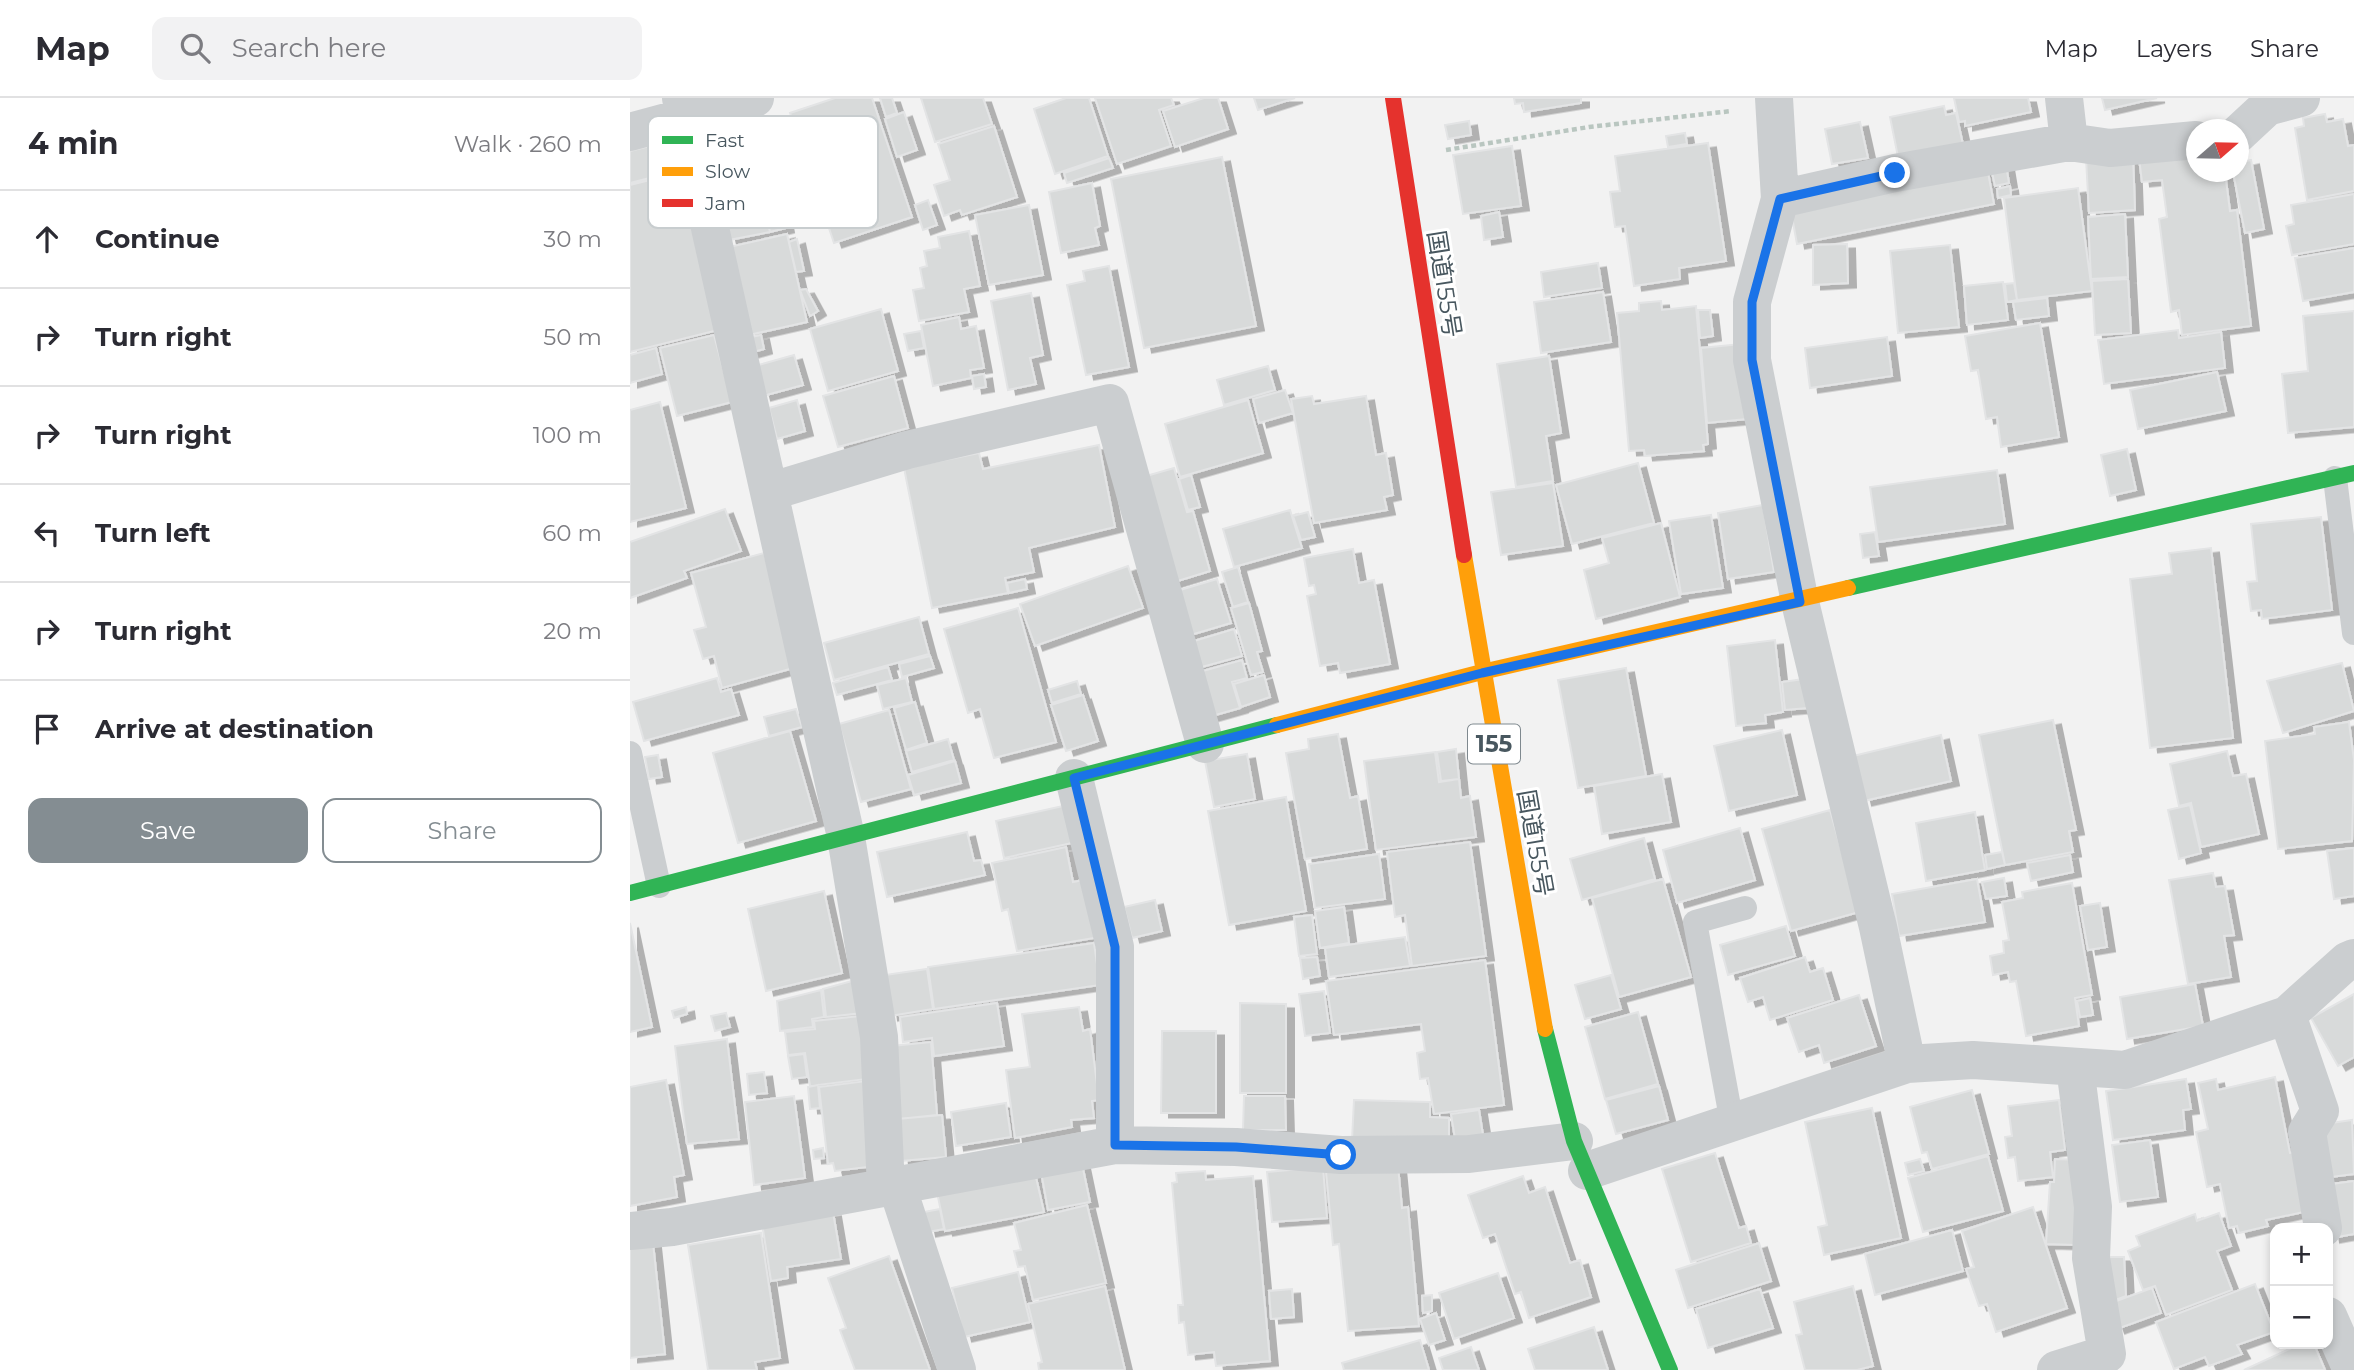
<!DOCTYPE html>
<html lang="en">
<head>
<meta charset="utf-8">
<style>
  :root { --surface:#fff; --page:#f2f2f3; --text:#2b2b33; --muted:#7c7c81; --line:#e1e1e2; --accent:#848d92 }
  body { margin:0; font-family:Montserrat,"Noto Sans JP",sans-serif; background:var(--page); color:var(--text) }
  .controls { position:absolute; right:21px; bottom:21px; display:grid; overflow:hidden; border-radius:14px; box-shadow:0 4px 10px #0003 }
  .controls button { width:63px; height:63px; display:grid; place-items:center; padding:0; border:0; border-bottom:2px solid var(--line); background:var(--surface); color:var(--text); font:35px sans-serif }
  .compass { position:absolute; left:1556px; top:21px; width:63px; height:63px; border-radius:50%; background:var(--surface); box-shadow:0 4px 10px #0003; rotate:70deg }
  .stop { position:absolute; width:21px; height:21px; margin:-16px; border:5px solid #1a73e8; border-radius:50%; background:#fff }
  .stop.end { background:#1a73e8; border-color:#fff; box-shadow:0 2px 7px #0008 }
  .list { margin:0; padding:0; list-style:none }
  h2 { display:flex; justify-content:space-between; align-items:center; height:91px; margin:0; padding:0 28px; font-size:30px }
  h2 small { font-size:23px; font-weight:400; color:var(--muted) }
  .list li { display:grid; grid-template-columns:46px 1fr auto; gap:21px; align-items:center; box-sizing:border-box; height:98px; padding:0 28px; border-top:2px solid var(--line) }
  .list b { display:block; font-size:26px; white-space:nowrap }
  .list em { font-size:23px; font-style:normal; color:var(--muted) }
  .actions { display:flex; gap:14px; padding:21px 28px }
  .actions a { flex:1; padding:16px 0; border:2px solid var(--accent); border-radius:14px; text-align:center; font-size:24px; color:var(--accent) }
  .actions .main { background:var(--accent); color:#fff }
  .icon { flex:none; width:38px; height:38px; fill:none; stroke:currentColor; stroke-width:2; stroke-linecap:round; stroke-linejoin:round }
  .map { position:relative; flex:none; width:1724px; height:1272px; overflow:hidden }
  header { display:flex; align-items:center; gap:42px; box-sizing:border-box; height:98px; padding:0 35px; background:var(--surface); border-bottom:2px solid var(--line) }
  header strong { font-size:33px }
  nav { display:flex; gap:38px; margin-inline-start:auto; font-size:24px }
  .search { width:490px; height:63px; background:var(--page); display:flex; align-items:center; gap:18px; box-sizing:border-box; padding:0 24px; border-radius:14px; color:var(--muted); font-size:26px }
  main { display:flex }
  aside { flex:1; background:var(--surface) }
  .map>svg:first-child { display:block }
  .building { fill:#d8dada; stroke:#e3e4e5; stroke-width:2; filter:url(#shadow) }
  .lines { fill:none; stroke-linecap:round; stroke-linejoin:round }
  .path { stroke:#b9c6c0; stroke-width:4.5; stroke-dasharray:5 3.5; stroke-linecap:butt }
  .lane { stroke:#cbced0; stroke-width:24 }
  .street { stroke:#cbced0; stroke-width:38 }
  .fast { stroke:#30b455; stroke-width:16 }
  .slow { stroke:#ff9f0a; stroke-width:16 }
  .jam { stroke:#e5322d; stroke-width:16 }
  .route { stroke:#1a73e8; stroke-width:9 }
  .labels { text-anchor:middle; stroke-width:6; stroke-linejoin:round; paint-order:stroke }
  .shield { fill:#fff; stroke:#7f898f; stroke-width:2 }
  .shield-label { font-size:23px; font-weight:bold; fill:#48575f }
  .street-label { font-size:24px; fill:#48575f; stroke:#fff }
  .key { fill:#fff; stroke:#c8cdcf; stroke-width:2 }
  .key-label { font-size:19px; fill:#48575f }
</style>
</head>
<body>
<header>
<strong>Map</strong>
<div class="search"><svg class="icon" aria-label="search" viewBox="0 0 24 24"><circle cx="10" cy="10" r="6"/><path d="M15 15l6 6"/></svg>Search here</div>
<nav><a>Map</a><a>Layers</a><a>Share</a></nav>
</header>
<main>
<aside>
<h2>4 min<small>Walk · 260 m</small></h2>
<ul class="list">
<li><svg class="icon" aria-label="ahead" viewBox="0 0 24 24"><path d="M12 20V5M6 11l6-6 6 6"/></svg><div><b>Continue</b></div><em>30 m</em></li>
<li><svg class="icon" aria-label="right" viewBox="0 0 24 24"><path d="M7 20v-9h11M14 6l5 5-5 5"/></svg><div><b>Turn right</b></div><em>50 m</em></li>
<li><svg class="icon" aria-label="right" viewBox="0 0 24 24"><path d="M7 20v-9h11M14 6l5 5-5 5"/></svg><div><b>Turn right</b></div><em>100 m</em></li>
<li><svg class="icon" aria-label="left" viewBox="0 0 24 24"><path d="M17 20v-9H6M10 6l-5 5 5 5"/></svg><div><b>Turn left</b></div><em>60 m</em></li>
<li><svg class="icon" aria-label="right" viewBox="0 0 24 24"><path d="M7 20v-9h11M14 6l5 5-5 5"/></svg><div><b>Turn right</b></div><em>20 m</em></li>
<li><svg class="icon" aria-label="arrive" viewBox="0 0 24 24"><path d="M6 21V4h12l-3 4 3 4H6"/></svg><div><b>Arrive at destination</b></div></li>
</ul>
<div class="actions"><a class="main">Save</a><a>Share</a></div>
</aside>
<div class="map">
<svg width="1724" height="1272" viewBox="0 0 1724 1272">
  <defs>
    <filter id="shadow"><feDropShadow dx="8" dy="4.5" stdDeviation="0" flood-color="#0004"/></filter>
  </defs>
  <rect width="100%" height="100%" fill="#f2f2f2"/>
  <path class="building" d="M205 0H242L282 119 204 145 160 15Z
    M250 0H262L267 15 256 19Z
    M291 0H353L362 26 305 44Z
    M436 0H459L478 58 425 76 404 11Z
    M465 0H541L544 7 529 12 541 48 487 66Z
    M574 0H588L598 31 545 49 533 13Z
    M624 0H665L628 12Z
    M884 0H951V5L894 14 893 5 885 6Z
    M1324 0H1398L1401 14 1335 28V23L1329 24Z
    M1472 0H1527L1475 12Z
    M1314 8 1316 17 1326 15 1334 51 1269 64 1260 19Z
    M274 14 287 52 267 59 255 21Z
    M1695 16 1697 24 1713 21 1718 48 1724 47V93L1677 102 1665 30 1674 28 1673 20Z
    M839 23 841 37 818 41 815 27Z
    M1230 24 1238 60 1202 66 1195 31Z
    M364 28 387 99 332 117 330 112 314 118 304 87 320 82 308 46Z
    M1055 35 1057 46 1038 49 1036 38Z
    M39 43 47 73 0 85V53Z
    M1078 45 1096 163 1049 170 1050 181 1004 188 995 128 985 129 980 94 990 93 985 58Z
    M882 48 891 108 833 116 823 57Z
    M1566 52V74H1595L1600 113 1607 112 1621 228 1552 237 1549 212 1541 214 1529 121 1537 119 1532 82 1512 84 1509 60Z
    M1503 57 1505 112 1459 115 1456 60Z
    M592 59 626 228 514 250 481 81Z
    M479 60 483 70 437 85 434 75Z
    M1621 62 1634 131 1615 135 1603 74H1608V65Z
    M1376 67 1379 85 1365 88 1361 70Z
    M1357 69 1364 106 1167 146 1160 108Z
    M48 75 88 232 0 254V87Z
    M462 85 470 128 465 130 469 147 431 155 419 94Z
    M1380 88 1381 97 1368 100 1367 91Z
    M129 89 140 134 99 142 89 98Z
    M1448 90 1462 193 1387 202 1374 100Z
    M1724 96V146L1662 157 1656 128 1664 126 1661 107Z
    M298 102 307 127 293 132 285 107Z
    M399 107 413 177 359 187 345 117Z
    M869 114 873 139 854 142 851 118Z
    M1495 116 1498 179 1461 181 1458 119Z
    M154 120 156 130 140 134 138 124Z
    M339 133 350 188 334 191 339 214 289 223 283 192 294 190 290 170 297 168 294 153 310 150 308 139Z
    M157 136 177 224 119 237 99 149Z
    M167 141 174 173 166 174 159 144Z
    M1217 146 1218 185 1183 187V147Z
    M1320 147 1329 229 1268 235 1260 153Z
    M1724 150V194L1673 203 1665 160Z
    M968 165 972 190 914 199 911 174Z
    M479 168 499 269 456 277 437 187 455 183 453 173Z
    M1498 181 1501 235 1465 237 1462 183Z
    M1373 184 1378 222 1337 227 1334 188Z
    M1384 185 1387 202 1377 204 1375 186Z
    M176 191 188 213 180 218 170 192Z
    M973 194 981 244 911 255 904 204Z
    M401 195 413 257 400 260 406 286 378 292 361 203Z
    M1417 200 1419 218 1386 222 1383 204Z
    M1031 203 1032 212 1066 208 1078 346 1073 347 1074 353 1015 358 1014 352 999 353 987 215 1009 213V205Z
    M251 211 268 273 198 293 180 231Z
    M1068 212H1080L1083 238 1070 240Z
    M1724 213V329L1658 335 1652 276 1678 273 1673 218Z
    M329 219 331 231 346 228 354 270 340 272 341 280 303 288 291 227Z
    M1410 225 1429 339 1371 349 1367 319 1356 321 1348 272 1341 273 1335 238Z
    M1548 232 1549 240 1591 234 1595 270 1474 286 1468 242Z
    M291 233 294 250 278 253 274 236Z
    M84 237 102 304 47 318 30 250Z
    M131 237 134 251 120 255 116 240Z
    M1257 239 1262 278 1180 290 1175 250Z
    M1111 246 1117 321 1077 325 1071 250Z
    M26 250 32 276 0 285V257Z
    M164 257 173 287 133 298 125 268Z
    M919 258 931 335 916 338 923 383 886 389 867 266Z
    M638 268 645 292 594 307 587 282Z
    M1587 274 1596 313 1508 331 1500 292Z
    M354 276 356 289 344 291 342 278Z
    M264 278 278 330 208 349 193 298Z
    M655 292 663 315 629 325 623 301Z
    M682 298 684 306 736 298 746 357 756 355 763 397 754 399 757 412 684 425 661 301Z
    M167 302 175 333 147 341 139 310Z
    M618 302 633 355 550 379 535 326Z
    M30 304 56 410 0 424V312Z
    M469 347 485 429 399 450 404 474 375 480 378 495 302 510 274 370 349 355 353 371Z
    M1497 351 1506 392 1480 398 1471 357Z
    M1008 365 1024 425 942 446 926 387Z
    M544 370 557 414 563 413 580 473 538 486 506 381Z
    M1367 372 1375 426 1248 444 1240 389Z
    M561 377 570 409 558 412 549 381Z
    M923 385 933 448 871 457 861 394Z
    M1133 407 1144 474 1098 481 1088 415Z
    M95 411 111 453 54 473 57 480 0 500V444Z
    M660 412 672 450 604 469 593 431Z
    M678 414 685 439 671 442 663 418Z
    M1081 417 1093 490 1051 496 1039 423Z
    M1691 419 1702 512 1632 521 1631 512 1621 513 1617 484 1627 483 1621 426Z
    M1031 425 1050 499 966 521 954 472 979 465 972 440Z
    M1245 434 1249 458 1233 460 1230 436Z
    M1581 450 1603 640 1520 650 1500 481 1542 476 1539 455Z
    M723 451 729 485 744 482 760 566 710 575 708 565 690 568 677 498 686 496 684 487 679 488 674 460Z
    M134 455 167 569 92 590 84 558 73 561 64 532 76 529 61 475Z
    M498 468 513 510 405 548 390 506Z
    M608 469 618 504 603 509 592 474Z
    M395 481 397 491 379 495 377 485Z
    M587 481 601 525 554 539 540 495Z
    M619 505 632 553 627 554 633 574 621 577 601 510Z
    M388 510 426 644 364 660 350 611 338 615 314 531Z
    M289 519 299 556 204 582 194 545Z
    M604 531 612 558 561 572 554 546Z
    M1145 542 1153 614 1135 617 1136 625 1106 628 1097 548Z
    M300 558 304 570 272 579 269 566Z
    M612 562 617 580 602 584 610 610 575 620 562 576Z
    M1712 565 1724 613 1653 635 1637 583Z
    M258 569 262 582 207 597 203 585Z
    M996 570 1016 678 948 690 928 582Z
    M634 577 640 599 611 609 604 586Z
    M87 580 91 594 101 591 109 617 14 643 3 604Z
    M276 580 282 604 253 611 247 587Z
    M1174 581 1178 610 1155 612 1152 584Z
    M447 583 451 596 422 605 418 592Z
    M453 597 468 643 436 653 421 607Z
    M285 604 297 645 276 652 264 610Z
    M166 611 172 629 139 638 134 619Z
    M259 612 281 691 231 704 209 626Z
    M1423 622 1446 732 1439 733 1443 754 1375 767 1349 637Z
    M1719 624 1724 662 1722 743 1648 751 1635 643 1685 636 1684 629Z
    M1152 632 1167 697 1099 713 1084 648Z
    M160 633 186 723 108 745 83 655Z
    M708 636 720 700 728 698 737 751 675 761 656 655 679 651 678 641Z
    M1311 637 1321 683 1234 703 1223 658Z
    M318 641 324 662 282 674 276 653Z
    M826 651 829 681 811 683 807 654Z
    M1597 653 1603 678 1616 676 1629 736 1571 749 1561 705 1549 708 1540 666Z
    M805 654 809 684 829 681 831 700 840 698 846 739 746 752 734 663Z
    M617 656 625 701 584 709 575 663Z
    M28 657 32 679 19 681 15 659Z
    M325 663 331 685 284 697 278 677Z
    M1032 676 1041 724 972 736 964 688Z
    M656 699 676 813 599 827 578 713Z
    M442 706 451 743 374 760 366 723Z
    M1560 707 1571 755 1549 761 1538 712Z
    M1200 712 1229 814 1161 833 1132 731Z
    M1345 714 1355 772 1296 783 1286 725Z
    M1110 730 1125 782 1047 805 1033 752Z
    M337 734 344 763 351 762 355 777 257 799 247 754Z
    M1014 740 1025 781 952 802 940 761Z
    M840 744 856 858 782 868 775 817 765 819 757 754Z
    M436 749 443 784 458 781 470 839 387 853 378 811 372 813 362 765Z
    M1724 750V798L1704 801 1697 753Z
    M1372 754 1375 767 1357 771 1355 757Z
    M749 756 755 801 685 810 679 766Z
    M1440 757 1443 774 1401 783 1397 765Z
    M1583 775 1586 789 1595 788 1604 837 1594 838 1601 879 1558 886 1539 782Z
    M1374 780 1377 798 1356 801 1352 784Z
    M1033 781 1061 879 989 899 962 800Z
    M1347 781 1355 824 1269 838 1262 796Z
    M1442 785 1462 897 1445 900 1449 928 1396 938 1386 883 1380 884 1378 874 1363 877 1360 858 1374 855 1373 843 1379 842 1372 804 1393 800 1392 794Z
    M194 793 212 875 136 893 118 811Z
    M525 802 532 833 502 840 494 809Z
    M1470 805 1477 849 1458 852 1450 808Z
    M714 809 719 845 690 850 685 813Z
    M682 817 687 856 669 858 664 819Z
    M0 825 22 929 0 934Z
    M1156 828 1165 858 1098 877 1090 847Z
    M775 839 780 868 699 879 695 850Z
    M464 845 470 887 304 911 298 869Z
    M687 859 690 878 673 881 670 860Z
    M1175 859 1180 874 1193 870 1203 902 1140 922 1133 899 1118 904 1110 880Z
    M855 862 874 1007 804 1016 798 980 790 981 787 955 795 953 791 926 704 937 696 883Z
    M297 871 303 911 260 918 255 877Z
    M981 877 991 911 955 921 945 887Z
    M229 881 233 915 196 919 193 891Z
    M1565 886 1573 928 1497 941 1490 899Z
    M191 892 194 919 182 921 183 929 150 933 147 903Z
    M694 893 700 935 675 938 669 896Z
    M1724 896V959L1708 968 1681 920Z
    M1229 897 1246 948 1194 965 1189 947 1169 954 1157 920Z
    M1460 900 1463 917 1450 919 1447 903Z
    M367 905 374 948 304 958 302 940 273 944 270 919Z
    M610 905 656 906V995H610Z
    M56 909 57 916 44 920 42 913Z
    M449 909 453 933 460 931 469 1002 462 1003 464 1020 441 1022 442 1029 385 1040 376 972 400 969 392 916Z
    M1008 914 1028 986 975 1001 955 929Z
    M96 915 100 929 85 933 81 918Z
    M230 918 237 981 180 988 175 955 158 957 155 934 185 931 184 923Z
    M532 933H586V1015H531Z
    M97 941 109 1041 57 1046 45 948Z
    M301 944 307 1017 269 1021 262 948Z
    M174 956 177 979 162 981 158 958Z
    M134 974 137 995 119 997 117 976Z
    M1645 979 1660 1055 1670 1054 1683 1112 1636 1122 1638 1128 1609 1135 1607 1128 1599 1130 1590 1086 1577 1089 1566 1034 1578 1031 1568 985 1586 981 1588 992Z
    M1556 981 1561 1011 1553 1012 1555 1032 1483 1042 1476 993Z
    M36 982 54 1077 44 1079 47 1099 0 1108V989Z
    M236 983 246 1068 205 1073 203 1065 198 1066 189 989Z
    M188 987 190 1010 180 1011 178 989Z
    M1029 988 1038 1022 986 1036 976 1002Z
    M1342 992 1359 1056 1302 1071 1297 1054 1292 1055 1280 1009Z
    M164 998 175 1080 124 1087 115 1004Z
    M614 998H655L656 1032H613Z
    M724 1002 800 1004V1019L819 1020V1045L722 1042Z
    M1429 1002 1435 1052 1420 1054 1423 1079 1388 1083 1385 1059 1378 1060 1375 1039 1382 1038 1378 1008Z
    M376 1005 381 1039 326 1048 321 1014Z
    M1242 1010 1271 1140 1194 1157 1188 1129 1197 1127 1175 1024Z
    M849 1012 853 1037 825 1041 821 1016Z
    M312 1017 316 1059 271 1063 267 1021Z
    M1722 1022 1724 1076 1694 1080 1687 1027Z
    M1520 1042 1528 1099 1490 1104 1482 1047Z
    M193 1050 194 1060 184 1061 183 1052Z
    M1085 1055 1109 1130 1116 1128 1121 1145 1061 1164 1032 1071Z
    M1358 1058 1373 1113 1293 1134 1278 1080Z
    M1290 1061 1294 1073 1278 1077 1275 1065Z
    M1425 1061 1451 1062 1446 1147 1416 1146 1420 1084H1424Z
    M452 1066 460 1104 418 1112 411 1074Z
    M768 1068 772 1110 778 1109 789 1228 718 1233 709 1146 703 1147 696 1074Z
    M693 1069 697 1120 642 1124 637 1074Z
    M575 1073 576 1082 623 1078 640 1263 586 1268 584 1254 558 1257 554 1224 549 1225 548 1207H553L542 1085 547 1084 546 1075Z
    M405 1075 414 1114 315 1133 307 1094Z
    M893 1078 899 1095 915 1089 940 1165 950 1162 961 1199 899 1220 891 1194 885 1196 865 1136 853 1140 838 1097Z
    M1724 1083V1136L1702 1140 1694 1087Z
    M457 1107 476 1185 403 1202 395 1168 388 1169 384 1153 391 1152 384 1125Z
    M1403 1109 1437 1210 1366 1234 1357 1206 1349 1208 1336 1171 1344 1169 1332 1133Z
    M310 1111 314 1131 298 1134 294 1114Z
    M203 1114 211 1161 157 1169 158 1180 141 1183 132 1125Z
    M1589 1115 1601 1148 1587 1153 1602 1192 1536 1217 1525 1188 1513 1192 1498 1153 1510 1148 1506 1138 1565 1116 1567 1123Z
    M1322 1132 1333 1173 1245 1197 1235 1156Z
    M131 1135 150 1260 125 1264 127 1272H78L58 1147Z
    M23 1145 35 1256 0 1260V1148Z
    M1129 1145 1141 1183 1058 1210 1046 1172Z
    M259 1158 300 1272H225L210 1232 216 1230 198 1180Z
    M1476 1159H1494L1496 1198 1478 1205Z
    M388 1174 400 1224 334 1239 322 1190Z
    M868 1175 884 1220 824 1241 809 1195Z
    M1625 1186 1644 1234 1607 1247 1612 1256 1579 1268 1575 1259 1544 1271 1526 1224Z
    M475 1188 495 1272H409L408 1265 412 1264 398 1206Z
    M1223 1188 1243 1268 1227 1272H1175L1166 1237 1172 1236 1164 1204Z
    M1522 1190 1531 1215 1487 1231 1478 1206Z
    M662 1191 664 1219 641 1221 639 1193Z
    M1130 1191 1143 1230 1078 1250 1066 1211Z
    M802 1197V1213L793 1215 792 1198Z
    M806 1215 815 1242 799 1247 790 1221Z
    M964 1229 978 1272H905L898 1251Z
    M790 1242 799 1272H714L712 1265Z
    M1670 1246H1684L1695 1272H1614Z
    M841 1249 849 1272H813L809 1260Z"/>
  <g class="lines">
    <path class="path" d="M816 52 959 29 1102 13"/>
    <path class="lane" d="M1705 380 1724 535
      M0 655 29 788
      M1102 1025 1065 824 1115 810"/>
    <path class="street" d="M51 0 216 739 249 939 256 1090
      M1144 0 1150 101 1122 204V262L1170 504 1248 829 1277 966
      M1434 0 1439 44
      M0 34 125 0
      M1608 36 1637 9 1671 0
      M1150 101 1265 75 1439 44 1480 50 1566 42
      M139 394 277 352 480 305 575 646
      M444 680 485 849V1047
      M1657 917 1690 1013 1677 1034 1693 1130
      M957 1073 1277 966 1343 962 1495 972 1657 917 1717 863 1724 860
      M267 1088 327 1272
      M0 1133 42 1129 485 1047 606 1049 711 1057 839 1056 944 1043
      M1698 1218 1722 1272
      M1426 1272 1477 1256 1461 1160 1463 1109 1445 969"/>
    <path class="fast" d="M1218 490 1724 375
      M0 795 647 627
      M915 931 944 1043 1040 1272"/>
    <path class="slow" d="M834 457 915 931
      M647 627 852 574 1218 490"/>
    <path class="jam" d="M763 0 834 457"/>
  </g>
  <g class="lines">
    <path class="route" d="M711 1057 606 1049 485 1047V849L444 680 852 575 1170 504 1122 262V204L1150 101 1265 75"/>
  </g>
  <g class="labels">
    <rect class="shield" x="838" y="626.5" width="52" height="39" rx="5"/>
    <g class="shield-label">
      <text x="864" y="654">155</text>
    </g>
    <g class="street-label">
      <text transform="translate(814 186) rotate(81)" y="8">国道155号</text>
      <text transform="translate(905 745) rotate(80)" y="8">国道155号</text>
    </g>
  </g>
  <rect x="18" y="18" width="230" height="112" rx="10" class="key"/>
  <rect x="32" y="38" width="31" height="8" fill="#30b455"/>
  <rect x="32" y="69" width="31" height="9" fill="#ff9f0a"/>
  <rect x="32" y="101" width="31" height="8" fill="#e5322d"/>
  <g class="key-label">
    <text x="75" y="49">Fast</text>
    <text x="75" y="80">Slow</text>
    <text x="75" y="112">Jam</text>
  </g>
</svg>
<div class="controls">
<button>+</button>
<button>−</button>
</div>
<svg class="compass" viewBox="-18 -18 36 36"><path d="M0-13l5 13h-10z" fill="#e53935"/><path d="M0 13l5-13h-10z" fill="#7c7c81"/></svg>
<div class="stop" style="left:711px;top:1057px"></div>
<div class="stop end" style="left:1265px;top:75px"></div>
</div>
</main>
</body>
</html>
